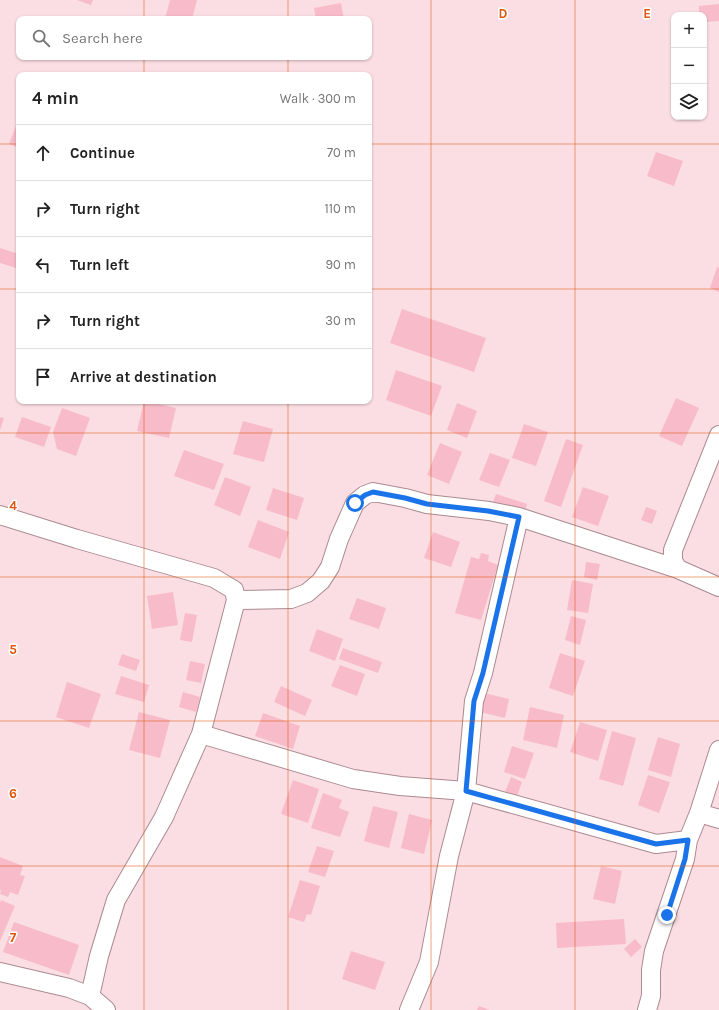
<!DOCTYPE html>
<html lang="en">
<head>
<meta charset="utf-8">
<style>
  :root { --surface:#fff; --page:#f6f6f6; --text:#222; --muted:#767676; --line:#e0e0e0 }
  body { margin:0; font-family:Karla,sans-serif; background:var(--page); color:var(--text) }
  .controls { position:absolute; right:12px; top:12px; display:grid; overflow:hidden; border-radius:8px; box-shadow:0 1px 3px #0004 }
  .controls button { width:36px; height:36px; display:grid; place-items:center; padding:0; border:0; border-bottom:1px solid var(--line); background:var(--surface); color:var(--text); font:20px sans-serif }
  .stop { position:absolute; width:12px; height:12px; margin:-9px; border:3px solid #1a73e8; border-radius:50%; background:#fff }
  .stop.end { background:#1a73e8; border-color:#fff; box-shadow:0 1px 4px #0008 }
  .list { margin:0; padding:0; list-style:none }
  h2 { display:flex; justify-content:space-between; align-items:center; height:52px; margin:0; padding:0 16px; font-size:17px }
  h2 small { font-size:13px; font-weight:400; color:var(--muted) }
  .list li { display:grid; grid-template-columns:26px 1fr auto; gap:12px; align-items:center; box-sizing:border-box; height:56px; padding:0 16px; border-top:1px solid var(--line) }
  .list b { display:block; font-size:15px; white-space:nowrap }
  .list em { font-size:13px; font-style:normal; color:var(--muted) }
  .icon { flex:none; width:22px; height:22px; fill:none; stroke:currentColor; stroke-width:2; stroke-linecap:round; stroke-linejoin:round }
  .map { position:relative; flex:none; width:719px; height:1010px; overflow:hidden }
  .search { position:absolute; background:var(--surface); box-shadow:0 1px 3px #0004; left:16px; top:16px; width:356px; height:44px; display:flex; align-items:center; gap:10px; box-sizing:border-box; padding:0 14px; border-radius:8px; color:var(--muted); font-size:15px }
  .panel { position:absolute; background:var(--surface); box-shadow:0 1px 3px #0004; left:16px; top:72px; width:356px; height:332px; border-radius:8px }
  .map>svg:first-child { display:block }
  .building { fill:#f8bbc9 }
  .lines { fill:none; stroke-linecap:round; stroke-linejoin:round }
  .street-casing { stroke:#ab8a91; stroke-width:20 }
  .street { stroke:#fff; stroke-width:18 }
  .route { stroke:#1a73e8; stroke-width:5 }
  .grid { fill:none; stroke:#df570e; stroke-width:1; stroke-opacity:0.55 }
  .grid-label { font-size:13px; text-anchor:middle; font-weight:bold; fill:#df570e; stroke:#fff; stroke-width:3; stroke-linejoin:round; paint-order:stroke }
</style>
</head>
<body>
<div class="map">
<svg width="719" height="1010" viewBox="0 0 719 1010">
  <rect width="100%" height="100%" fill="#fbdee4"/>
  <path class="building" d="M77 0H93L91 5Z
    M170 0H197L192 19H165Z
    M341 3 344 19H316L314 8Z
    M719 4V21L704 22V15H699V6Z
    M19 118V148L9 144Z
    M656 152 683 161 674 186 647 176Z
    M0 248 19 254V269L0 263Z
    M717 267 719 268V292L710 288Z
    M402 309 486 338 474 372 390 343Z
    M396 370 442 386 431 416 386 400Z
    M676 398 699 408 682 446 659 436Z
    M144 401 176 408 169 438 137 431Z
    M457 403 477 411 467 438 447 430Z
    M62 408 90 418 76 456 57 449 53 432Z
    M0 417 4 418 0 430Z
    M22 417 51 427 44 447 15 437Z
    M243 421 273 429 264 462 233 454Z
    M524 424 548 432 536 466 512 458Z
    M566 439 583 445 561 507 544 501Z
    M440 443 462 452 449 484 427 475Z
    M184 450 224 464 214 490 174 476Z
    M490 453 510 460 499 487 479 480Z
    M225 477 251 487 240 516 214 505Z
    M583 487 609 496 598 526 572 517Z
    M273 488 304 498 297 520 266 510Z
    M496 494 527 504 524 515 492 505Z
    M646 507 657 511 652 524 641 520Z
    M258 520 289 532 280 559 248 547Z
    M433 532 460 542 451 567 424 558Z
    M481 553 489 555 488 561 498 565 481 620 455 613 471 557 479 559Z
    M586 562 600 564 597 580 584 577Z
    M572 580 593 584 588 613 567 610Z
    M173 592 178 625 152 629 147 596Z
    M357 598 386 608 379 629 349 619Z
    M185 613 197 615 192 642 180 640Z
    M571 616 586 620 580 645 565 640Z
    M317 629 343 639 335 661 309 651Z
    M343 648 382 662 378 673 339 659Z
    M560 653 585 661 573 696 549 688Z
    M122 654 140 660 136 671 118 665Z
    M190 661 205 664 201 683 186 680Z
    M340 665 365 674 357 696 331 686Z
    M121 676 149 685 144 702 115 694Z
    M67 682 101 694 89 728 56 717Z
    M281 686 312 700 305 716 274 702Z
    M183 692 200 697 196 712 179 707Z
    M484 693 509 699 505 718 480 712Z
    M530 707 564 715 557 748 523 740Z
    M139 712 170 720 160 758 129 750Z
    M263 713 300 726 293 749 255 736Z
    M580 722 607 730 598 761 570 752Z
    M612 731 636 738 623 786 599 779Z
    M658 737 680 744 671 777 648 770Z
    M512 746 534 753 525 779 504 772Z
    M648 775 670 782 659 813 638 805Z
    M511 777 522 782 517 796 505 792Z
    M293 780 319 789 308 823 281 814Z
    M323 793 342 800 339 808 349 812 340 837 311 828Z
    M373 806 398 812 389 848 364 841Z
    M409 814 432 820 424 854 401 848Z
    M317 846 334 851 325 877 308 872Z
    M0 857 23 866 20 875 25 876 18 895 10 892 8 897 0 894 1 890H0Z
    M601 866 622 871 615 904 593 899Z
    M300 880 320 886 311 915 307 914 304 922 288 917Z
    M1 900 15 906 0 941V903Z
    M624 919 626 944 557 948 556 923Z
    M14 922 79 945 69 975 3 952Z
    M635 939 642 947 631 957 624 949Z
    M351 951 385 962 375 990 342 979Z
    M479 1006 490 1010H477Z"/>
  <g class="lines">
    <defs>
      <path id="street" d="M719 435 673 550V561L678 569 719 587
        M0 515 77 539 214 578 234 590 236 600 201 734 164 817 116 900 99 956 90 996
        M236 600 291 599 307 593 321 581 330 567 339 539 355 503 365 495 373 492 405 498 427 504 489 511 519 517 678 569
        M201 734 353 779 400 786 466 791 656 844 688 840 699 813 719 750
        M699 813 719 819
        M0 972 69 988 90 996 106 1010
        M409 1010 429 962 449 856 466 791 474 701 483 673 519 517
        M647 1010 651 996V970L654 951 685 859 688 840"/>
    </defs>
    <use href="#street" class="street-casing"/>
    <use href="#street" class="street"/>
  </g>
  <g class="lines">
    <path class="route" d="M355 503 365 495 373 492 405 498 427 504 488 511 519 517 483 673 474 701 466 791 656 844 688 840 685 859 667 915"/>
  </g>
  <path class="grid" d="M144 0V19M288 0V19M431 0V1010M575 0V1010M144 57V75M288 57V75M0 144H19M369 144H719M0 289H19M369 289H719M144 401V1010M288 401V1010M0 433H719M0 577H719M0 721H719M0 866H719"/>
  <g class="grid-label">
    <text x="503" y="18">D</text>
    <text x="647" y="18">E</text>
    <text x="13" y="510">4</text>
    <text x="13" y="654">5</text>
    <text x="13" y="798">6</text>
    <text x="13" y="942">7</text>
  </g>
</svg>
<div class="controls">
<button>+</button>
<button>−</button>
<button><svg class="icon" aria-label="layers" viewBox="0 0 24 24"><path d="M12 4l9 5-9 5-9-5zM3 14l9 5 9-5"/></svg></button>
</div>
<div class="stop" style="left:355px;top:503px"></div>
<div class="stop end" style="left:667px;top:915px"></div>
<div class="search"><svg class="icon" aria-label="search" viewBox="0 0 24 24"><circle cx="10" cy="10" r="6"/><path d="M15 15l6 6"/></svg>Search here</div>
<section class="panel">
<h2>4 min<small>Walk · 300 m</small></h2>
<ul class="list">
<li><svg class="icon" aria-label="ahead" viewBox="0 0 24 24"><path d="M12 20V5M6 11l6-6 6 6"/></svg><div><b>Continue</b></div><em>70 m</em></li>
<li><svg class="icon" aria-label="right" viewBox="0 0 24 24"><path d="M7 20v-9h11M14 6l5 5-5 5"/></svg><div><b>Turn right</b></div><em>110 m</em></li>
<li><svg class="icon" aria-label="left" viewBox="0 0 24 24"><path d="M17 20v-9H6M10 6l-5 5 5 5"/></svg><div><b>Turn left</b></div><em>90 m</em></li>
<li><svg class="icon" aria-label="right" viewBox="0 0 24 24"><path d="M7 20v-9h11M14 6l5 5-5 5"/></svg><div><b>Turn right</b></div><em>30 m</em></li>
<li><svg class="icon" aria-label="arrive" viewBox="0 0 24 24"><path d="M6 21V4h12l-3 4 3 4H6"/></svg><div><b>Arrive at destination</b></div></li>
</ul>
</section>
</div>
</body>
</html>
